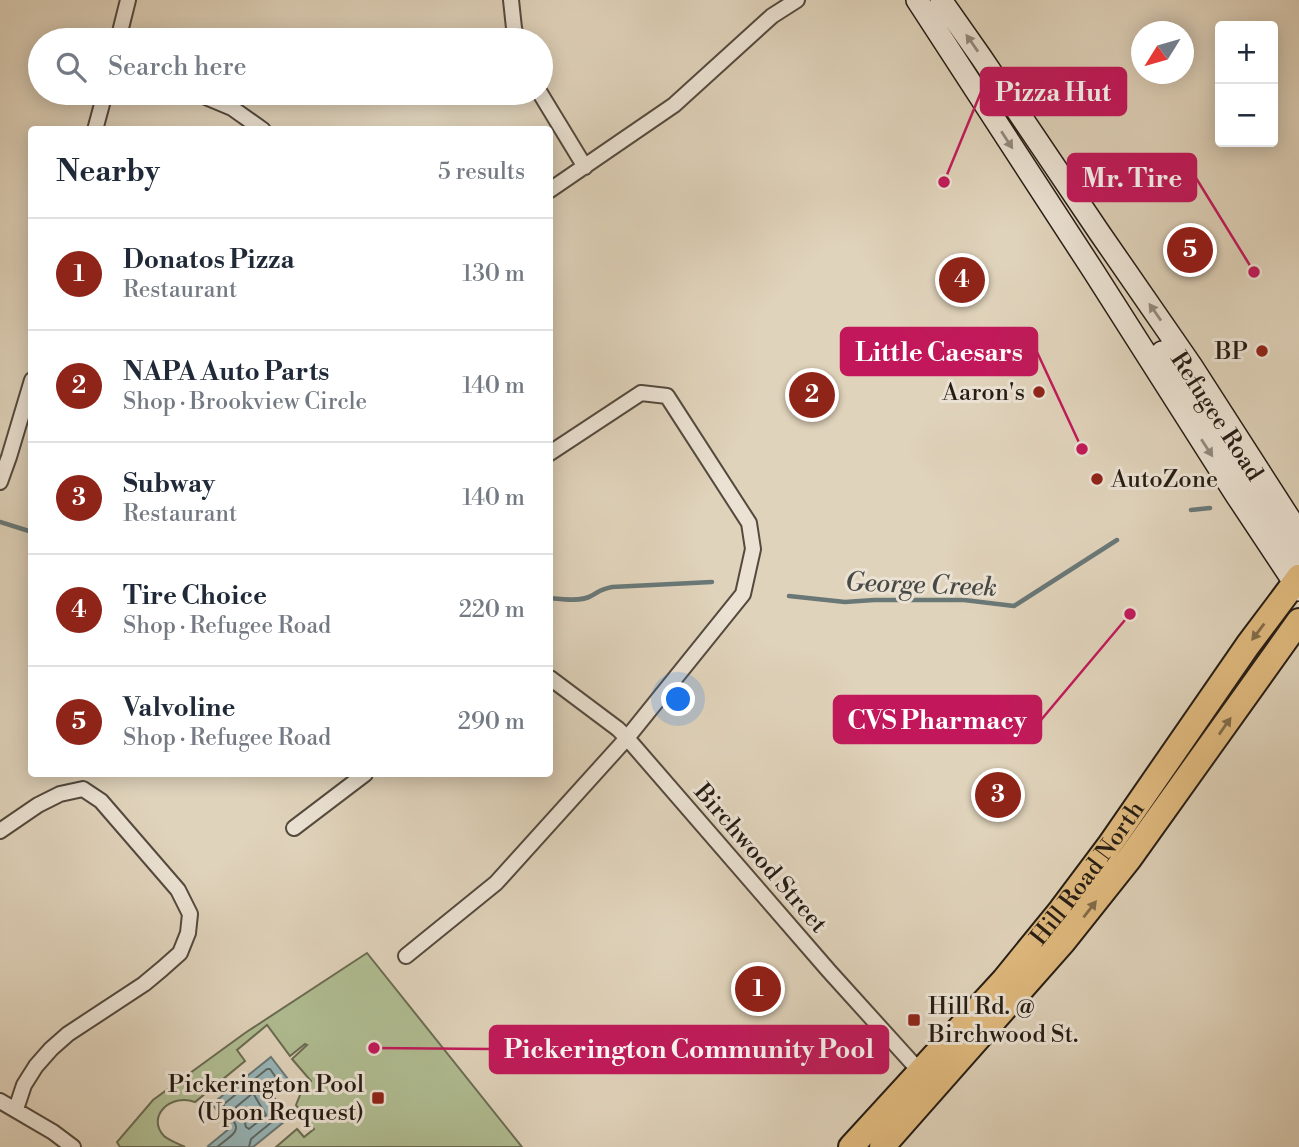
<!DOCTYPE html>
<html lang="en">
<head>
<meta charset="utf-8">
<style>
  :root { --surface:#fff; --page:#f6f6f7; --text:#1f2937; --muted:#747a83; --line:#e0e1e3; --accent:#8f2418 }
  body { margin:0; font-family:"Libre Bodoni",serif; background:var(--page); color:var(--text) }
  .controls { position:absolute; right:21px; top:21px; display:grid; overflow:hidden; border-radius:7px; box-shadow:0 4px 18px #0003 }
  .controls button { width:63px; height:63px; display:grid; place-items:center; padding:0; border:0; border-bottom:2px solid var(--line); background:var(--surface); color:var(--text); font:35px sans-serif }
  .compass { position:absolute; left:1131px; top:21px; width:63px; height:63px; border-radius:50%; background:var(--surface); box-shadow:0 4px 18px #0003; rotate:233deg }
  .you { position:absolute; left:679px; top:700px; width:24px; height:24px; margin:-18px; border:5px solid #fff; border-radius:50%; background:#1a73e8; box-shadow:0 0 0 10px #1a73e833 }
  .badge { display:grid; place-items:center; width:46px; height:46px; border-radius:50%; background:var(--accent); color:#fff; font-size:23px; font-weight:700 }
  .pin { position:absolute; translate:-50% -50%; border:4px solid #fff; box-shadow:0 2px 7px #0006 }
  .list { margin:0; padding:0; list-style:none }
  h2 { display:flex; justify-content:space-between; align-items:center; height:91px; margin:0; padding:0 28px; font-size:30px }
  h2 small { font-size:23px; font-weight:400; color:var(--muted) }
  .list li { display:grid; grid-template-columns:46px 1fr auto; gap:21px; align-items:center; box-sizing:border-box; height:112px; padding:0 28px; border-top:2px solid var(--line) }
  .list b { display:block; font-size:26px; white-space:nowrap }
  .list p { margin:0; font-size:23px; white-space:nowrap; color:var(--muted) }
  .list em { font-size:23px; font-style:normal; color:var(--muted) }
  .icon { flex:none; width:38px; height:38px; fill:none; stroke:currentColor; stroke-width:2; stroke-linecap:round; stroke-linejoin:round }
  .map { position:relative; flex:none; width:1299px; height:1147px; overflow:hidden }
  .search { position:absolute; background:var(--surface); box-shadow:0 4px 18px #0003; left:28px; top:28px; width:525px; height:77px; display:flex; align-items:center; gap:18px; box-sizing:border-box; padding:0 24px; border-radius:38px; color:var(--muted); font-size:26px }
  .panel { position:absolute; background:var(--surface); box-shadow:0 4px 18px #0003; left:28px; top:126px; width:525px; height:651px; border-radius:7px }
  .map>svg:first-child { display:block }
  .green { fill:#b0bd92; stroke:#6a6c53; stroke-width:2 }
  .water { fill:#97b6b9; stroke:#697877; stroke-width:2 }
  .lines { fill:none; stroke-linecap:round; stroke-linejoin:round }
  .shore { stroke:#5e6966; stroke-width:2 }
  .stream { stroke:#697877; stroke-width:4.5 }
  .minor-casing { stroke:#544a3e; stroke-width:18 }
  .secondary-casing { stroke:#251c14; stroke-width:24 }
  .trunk-casing { stroke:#251c14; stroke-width:28 }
  .minor { stroke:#ebe2d3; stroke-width:14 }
  .secondary { stroke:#ebe2d3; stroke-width:21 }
  .trunk { stroke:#e0ba7e; stroke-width:24 }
  .oneway { fill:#92897d }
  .oneway2 { fill:#826b49 }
  .poi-dot { fill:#8f2418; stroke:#ebe2d3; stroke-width:2.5 }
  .labels { text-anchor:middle; stroke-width:6; stroke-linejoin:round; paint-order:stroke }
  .poi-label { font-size:24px; fill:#251c14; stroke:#ebe2d3; text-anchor:end }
  .street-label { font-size:24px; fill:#251c14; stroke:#ebe2d3 }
  .water-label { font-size:26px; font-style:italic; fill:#474a46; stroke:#ebe2d3 }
  .leader { fill:none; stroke:#c2185b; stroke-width:2.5 }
  .callout-dot { fill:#c2185b; stroke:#ebe2d3; stroke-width:2.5 }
  .callout { fill:#c2185b; stroke:#c2185b; stroke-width:2.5 }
  .callout-label { font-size:26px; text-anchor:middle; font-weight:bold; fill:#fff }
</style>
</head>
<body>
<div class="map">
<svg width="1299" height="1147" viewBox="0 0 1299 1147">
  <rect width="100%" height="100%" fill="#e0d3bb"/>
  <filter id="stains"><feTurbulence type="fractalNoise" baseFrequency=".00286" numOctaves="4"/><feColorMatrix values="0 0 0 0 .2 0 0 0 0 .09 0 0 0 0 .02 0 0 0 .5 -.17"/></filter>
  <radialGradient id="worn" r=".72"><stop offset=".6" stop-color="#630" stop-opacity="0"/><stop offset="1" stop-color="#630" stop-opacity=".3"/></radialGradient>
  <path class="green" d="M367 953 522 1147H276L297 1129 304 1137 314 1129 296 1105 302 1090 311 1081 292 1059 307 1045 305 1044 290 1056 267 1025 237 1050 245 1061 195 1102C170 1093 146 1117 164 1136 170 1141 179 1144 185 1147H120L117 1142 153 1100 245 1033Z"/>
  <path class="water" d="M271 1057 288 1079 271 1094 290 1117 253 1147H209L208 1146 230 1128 212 1104Z"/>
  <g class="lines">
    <path class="shore" d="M253 1093 266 1115 249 1129 246 1127 244 1120 236 1107Z
      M217 1147C240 1129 242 1131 224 1108V1104L267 1069H270L277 1079 266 1088 265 1095 278 1114V1117L251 1139 249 1147"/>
    <path class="stream" d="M1191 510 1210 508
      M0 522 32 532
      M789 596 845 602 874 600H964L1014 606 1117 540
      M550 598C561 599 581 602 591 596 602 590 599 590 612 587L712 582"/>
    <defs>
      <path id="minor" d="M511 0 514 28 517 40
        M118 40 128 0
        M196 93 232 108 263 130
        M540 93 585 167
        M95 130 105 93
        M550 190 674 105 772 16 797 0
        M0 482 9 457 32 380
        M550 678 618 729 627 738 829 971 924 1076
        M294 828 365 774
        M0 831 38 805 60 794 83 789 101 801 178 890 190 914 188 933 180 953 162 969 144 984 68 1034 51 1049 36 1066 24 1085 16 1109
        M406 956 496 883 627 738 743 594 753 549 749 523 667 396 641 393 550 453
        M0 1101 53 1132 73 1147"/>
      <path id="secondary" d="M917 0 1094 272 1236 495 1299 590
        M941 0 981 57 1099 232 1191 365 1299 533
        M1162 352 1299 558"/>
      <g id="trunk">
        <path id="s1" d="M851 1147 1004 980 1061 910 1109 846 1248 645 1299 577"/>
        <path d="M882 1147 1063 942 1129 859 1299 621"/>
      </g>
    </defs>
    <use href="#minor" class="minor-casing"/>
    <use href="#secondary" class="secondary-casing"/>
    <use href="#trunk" class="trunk-casing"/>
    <use href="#minor" class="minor"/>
    <use href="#secondary" class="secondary"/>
    <use href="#trunk" class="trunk"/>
  </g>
  <defs><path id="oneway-solid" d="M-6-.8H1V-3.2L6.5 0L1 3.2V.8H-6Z" transform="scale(1.75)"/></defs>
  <g class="oneway">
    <use href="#oneway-solid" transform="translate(972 43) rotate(-125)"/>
    <use href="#oneway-solid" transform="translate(1007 140) rotate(57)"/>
    <use href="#oneway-solid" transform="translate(1155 312) rotate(-125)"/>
    <use href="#oneway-solid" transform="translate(1207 448) rotate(57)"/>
  </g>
  <g class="oneway2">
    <use href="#oneway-solid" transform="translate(1258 632) rotate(127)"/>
    <use href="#oneway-solid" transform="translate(1225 726) rotate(-55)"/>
    <use href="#oneway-solid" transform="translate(1090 909) rotate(-52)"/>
  </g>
  <g class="poi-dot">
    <circle cx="1262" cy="351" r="7"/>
    <circle cx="1039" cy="392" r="7"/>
    <circle cx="1097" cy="479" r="7"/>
    <rect x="907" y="1013" width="14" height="14" rx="3.5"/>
    <rect x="371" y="1091" width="14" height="14" rx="3.5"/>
  </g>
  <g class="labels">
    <g class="poi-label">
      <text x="1248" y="359">BP</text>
      <text x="1025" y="400">Aaron's</text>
      <text x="1111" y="487" text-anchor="start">AutoZone</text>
      <text x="928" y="1014" text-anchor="start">Hill Rd. @<tspan x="928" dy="28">Birchwood St.</tspan></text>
      <text x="364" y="1092">Pickerington Pool<tspan x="364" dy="28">(Upon Request)</tspan></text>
    </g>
    <g class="street-label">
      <text transform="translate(1217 416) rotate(57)" y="8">Refugee Road</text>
      <text transform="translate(761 858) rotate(49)" y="8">Birchwood Street</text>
      <text dy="8" stroke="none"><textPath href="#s1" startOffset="362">Hill Road North</textPath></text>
    </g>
    <g class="water-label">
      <text transform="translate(921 584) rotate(2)" y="9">George Creek</text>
    </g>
  </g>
  <path class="leader" d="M944 182L981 92M1254 272L1196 178M1082 449L1037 352M1130 614L1041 720M374 1048L490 1049"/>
  <g class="callout-dot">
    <circle cx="944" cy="182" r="7"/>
    <circle cx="1254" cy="272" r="7"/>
    <circle cx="1082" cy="449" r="7"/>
    <circle cx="1130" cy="614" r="7"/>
    <circle cx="374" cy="1048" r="7"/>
  </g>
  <g class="callout">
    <rect x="981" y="68" width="145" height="47" rx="7"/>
    <rect x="1068" y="154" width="128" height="47" rx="7"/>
    <rect x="841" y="328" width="196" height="47" rx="7"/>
    <rect x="834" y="696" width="207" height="47" rx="7"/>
    <rect x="490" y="1026" width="398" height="47" rx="7"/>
  </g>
  <g class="callout-label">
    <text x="1053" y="101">Pizza Hut</text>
    <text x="1132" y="187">Mr. Tire</text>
    <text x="939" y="361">Little Caesars</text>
    <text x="937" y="729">CVS Pharmacy</text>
    <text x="689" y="1058">Pickerington Community Pool</text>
  </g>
  <rect width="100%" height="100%" filter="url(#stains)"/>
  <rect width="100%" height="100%" fill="url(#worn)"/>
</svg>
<div class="controls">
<button>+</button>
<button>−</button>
</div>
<svg class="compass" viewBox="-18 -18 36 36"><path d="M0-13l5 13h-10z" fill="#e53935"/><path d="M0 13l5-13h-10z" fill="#747a83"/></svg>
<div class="you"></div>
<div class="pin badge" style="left:758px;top:989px">1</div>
<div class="pin badge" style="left:812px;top:395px">2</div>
<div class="pin badge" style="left:998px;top:795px">3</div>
<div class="pin badge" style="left:962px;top:280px">4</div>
<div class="pin badge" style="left:1190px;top:250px">5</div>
<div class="search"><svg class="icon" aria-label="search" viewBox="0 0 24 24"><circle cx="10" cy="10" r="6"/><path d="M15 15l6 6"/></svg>Search here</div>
<section class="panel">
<h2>Nearby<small>5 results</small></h2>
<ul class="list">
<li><span class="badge">1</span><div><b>Donatos Pizza</b><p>Restaurant</p></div><em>130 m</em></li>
<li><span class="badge">2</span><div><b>NAPA Auto Parts</b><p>Shop · Brookview Circle</p></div><em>140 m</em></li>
<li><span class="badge">3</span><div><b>Subway</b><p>Restaurant</p></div><em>140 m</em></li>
<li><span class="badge">4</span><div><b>Tire Choice</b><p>Shop · Refugee Road</p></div><em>220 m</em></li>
<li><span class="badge">5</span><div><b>Valvoline</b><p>Shop · Refugee Road</p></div><em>290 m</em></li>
</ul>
</section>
</div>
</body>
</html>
